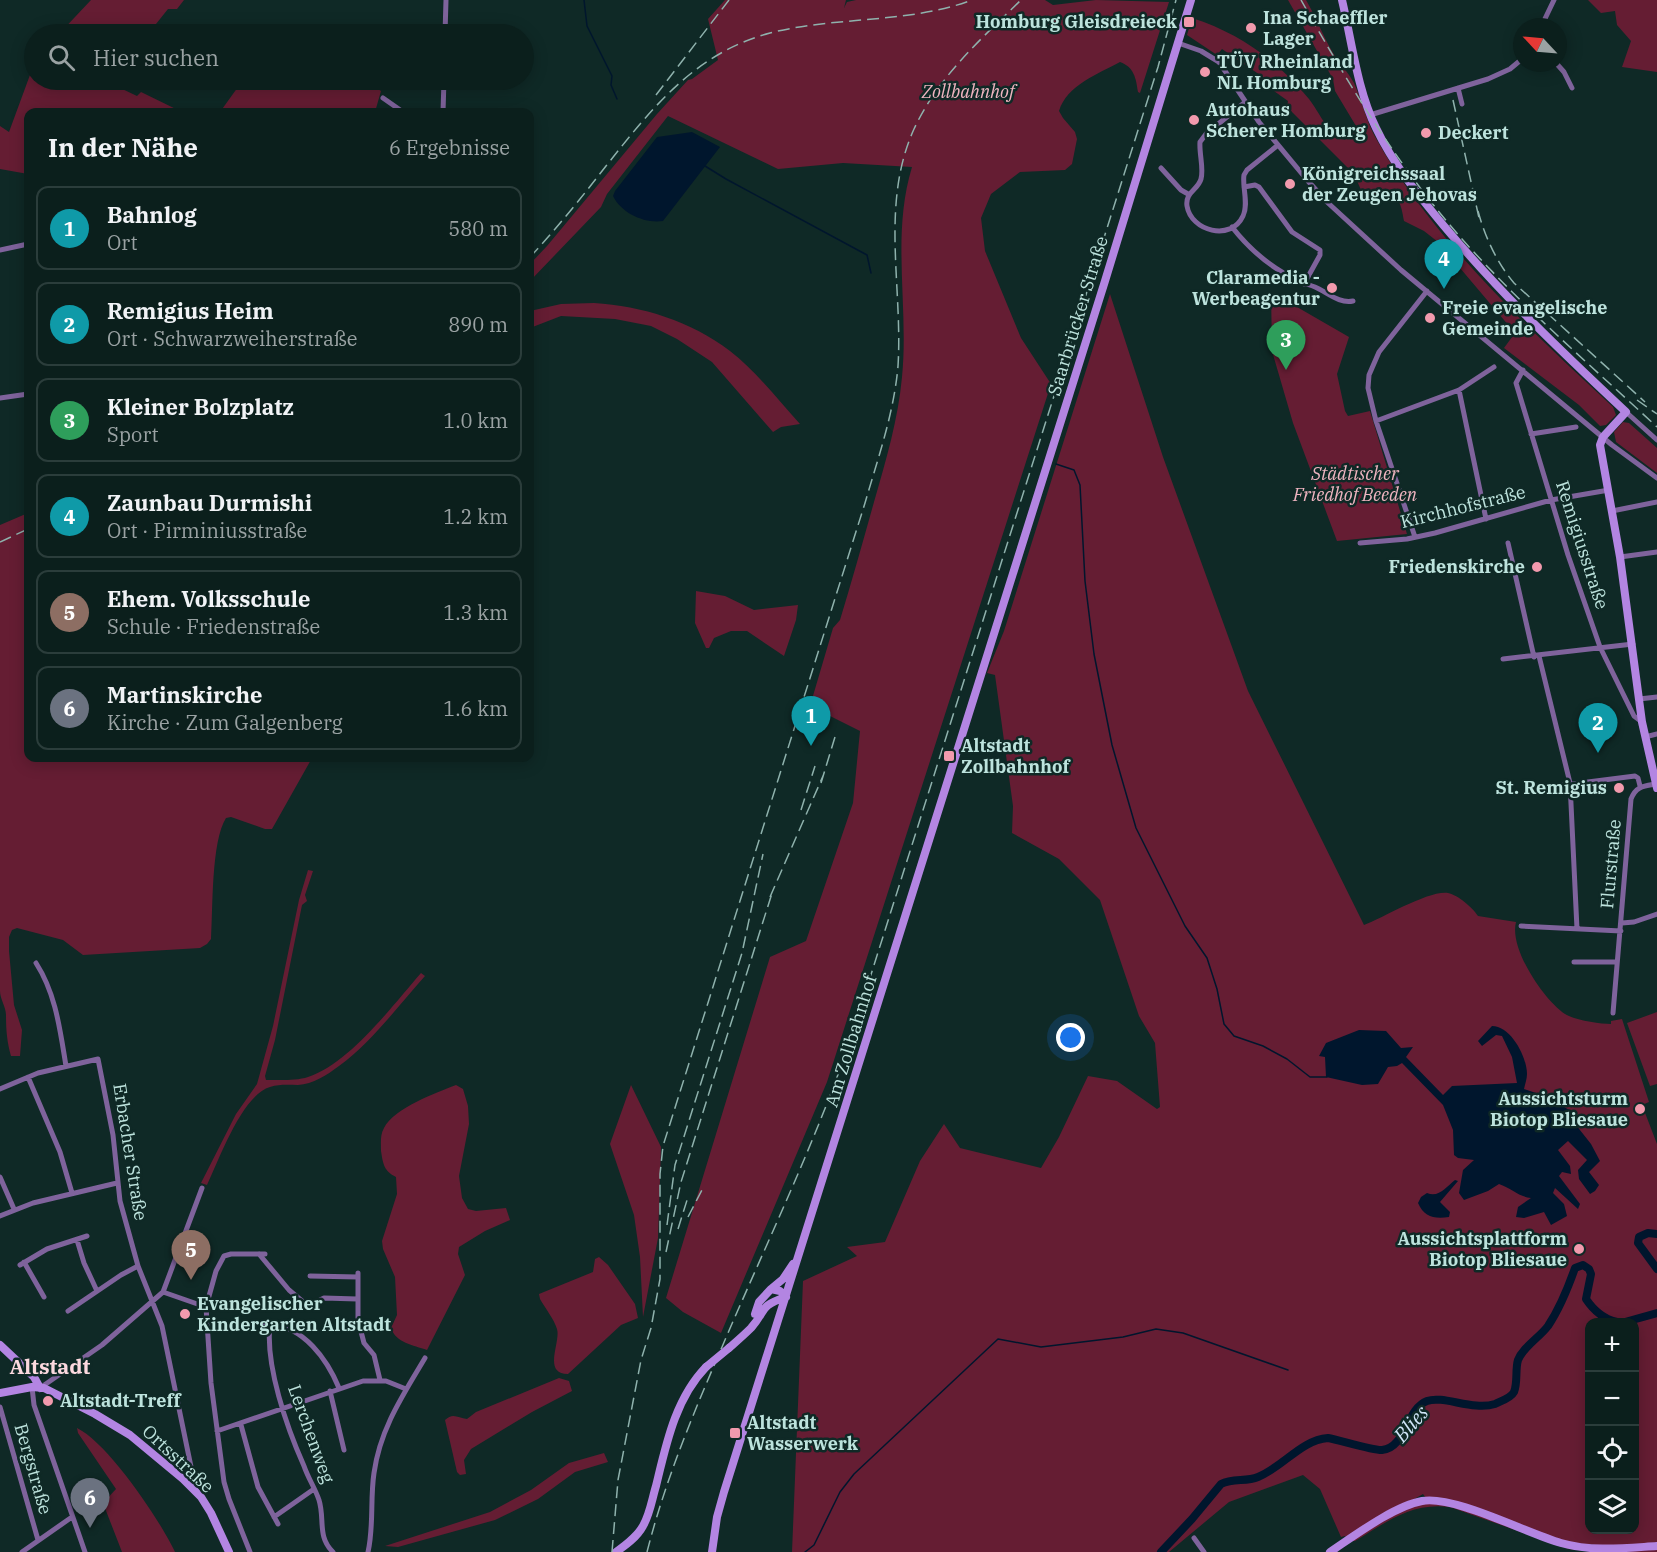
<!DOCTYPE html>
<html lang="de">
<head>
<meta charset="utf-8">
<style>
  :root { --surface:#0b1f1c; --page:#192c29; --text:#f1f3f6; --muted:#9aa2a3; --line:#2b3d3b; --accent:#f29aad }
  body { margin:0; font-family:"IBM Plex Serif",serif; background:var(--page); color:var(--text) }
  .controls { position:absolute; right:18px; bottom:18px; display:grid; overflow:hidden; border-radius:12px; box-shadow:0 3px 15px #0003 }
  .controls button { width:54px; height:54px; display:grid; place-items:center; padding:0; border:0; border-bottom:2px solid var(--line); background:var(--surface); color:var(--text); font:30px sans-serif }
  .compass { position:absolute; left:1513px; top:18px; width:54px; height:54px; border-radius:50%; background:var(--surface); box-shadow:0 3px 15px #0003; rotate:296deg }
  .you { position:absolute; left:1071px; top:1038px; width:21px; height:21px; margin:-15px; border:4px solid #fff; border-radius:50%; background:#1a73e8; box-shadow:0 0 0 9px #1a73e833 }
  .badge { display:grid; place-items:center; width:39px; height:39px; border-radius:50%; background:var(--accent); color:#fff; font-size:20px; font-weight:700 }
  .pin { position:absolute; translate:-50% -50px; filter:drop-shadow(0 2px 3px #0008) }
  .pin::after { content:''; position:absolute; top:32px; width:21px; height:18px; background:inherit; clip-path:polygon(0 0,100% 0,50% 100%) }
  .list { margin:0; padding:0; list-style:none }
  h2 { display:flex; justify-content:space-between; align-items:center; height:78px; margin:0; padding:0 24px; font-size:26px }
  h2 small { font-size:20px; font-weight:400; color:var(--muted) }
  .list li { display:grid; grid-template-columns:39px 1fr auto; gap:18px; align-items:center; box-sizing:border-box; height:84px; margin:0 12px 12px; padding:0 12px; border:2px solid var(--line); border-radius:12px }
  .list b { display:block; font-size:22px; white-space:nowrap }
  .list p { margin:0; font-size:20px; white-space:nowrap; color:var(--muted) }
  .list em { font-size:20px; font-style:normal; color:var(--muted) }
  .icon { flex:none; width:33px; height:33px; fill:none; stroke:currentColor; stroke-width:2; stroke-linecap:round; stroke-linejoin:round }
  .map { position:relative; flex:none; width:1657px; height:1552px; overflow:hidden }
  .search { position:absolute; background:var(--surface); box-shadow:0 3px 15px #0003; left:24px; top:24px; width:510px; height:66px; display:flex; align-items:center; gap:15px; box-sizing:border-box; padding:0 21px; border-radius:33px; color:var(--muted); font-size:22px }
  .panel { position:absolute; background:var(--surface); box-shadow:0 3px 15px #0003; left:24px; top:108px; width:510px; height:654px; border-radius:12px }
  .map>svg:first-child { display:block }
  .green { fill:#651d33; fill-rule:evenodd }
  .water { fill:#00162d }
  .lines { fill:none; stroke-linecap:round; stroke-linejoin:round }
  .stream { stroke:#00162d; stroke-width:1.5 }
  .river { stroke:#00162d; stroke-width:8 }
  .street { stroke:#7f639c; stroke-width:5 }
  .secondary { stroke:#b385e2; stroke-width:8 }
  .rail { stroke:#8fb2ad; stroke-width:1.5; stroke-dasharray:12 6; stroke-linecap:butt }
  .secondary-bridge { stroke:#b385e2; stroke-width:8 }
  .poi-dot { fill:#f29aad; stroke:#0f2926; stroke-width:2 }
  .labels { text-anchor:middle; stroke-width:5; stroke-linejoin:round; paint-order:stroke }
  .poi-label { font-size:18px; font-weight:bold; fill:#bde3dd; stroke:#0f2926; text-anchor:start }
  .park-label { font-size:18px; font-style:italic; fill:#efb4c0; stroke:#0f2926 }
  .street-label { font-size:18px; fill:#bde3dd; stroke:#0f2926 }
  .water-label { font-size:20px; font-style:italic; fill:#d0e5f8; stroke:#0f2926 }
  .quarter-label { font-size:21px; font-weight:bold; fill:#fcd9df; stroke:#0f2926 }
</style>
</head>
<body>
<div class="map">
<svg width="1657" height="1552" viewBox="0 0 1657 1552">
  <rect width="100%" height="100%" fill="#0f2926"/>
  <path class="green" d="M91 0H184L177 9H168L148 34H59Z
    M725 0H846L844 8 847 2 856 0H1045L1053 5 1096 0 1169 2 1140 93 1138 92C1136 78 1134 67 1120 62 1098 74 1067 85 1059 111L1063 118 1075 132 1077 139 1072 164 1065 170 1020 172 991 194 981 218 985 251 1021 338 1051 384 827 1082 721 1333 683 1312 666 1298 770 957 806 941 853 803 860 731 810 706 833 628 840 620C852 581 863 541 874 502 886 460 898 420 902 377 909 307 891 236 912 167L843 163 778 169 668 116 607 194 601 207 530 281V264L547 246 657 114 688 80 692 79 718 60 708 19Z
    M1288 0H1306C1316 17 1323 36 1333 53 1339 63 1348 72 1354 83 1363 103 1366 122 1378 142 1435 242 1529 329 1613 407L1616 415 1606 425 1600 426 1579 405 1504 348 1515 333 1438 242 1424 231 1404 221C1401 204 1400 197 1383 191L1360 199 1356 197 1361 190 1354 174 1287 107 1288 101 1274 91 1263 77 1222 49 1217 55 1187 35 1192 18C1239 33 1277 60 1309 99 1320 113 1326 132 1345 140L1356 126 1335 91 1333 79Z
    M1588 0H1657V72L1622 67 1631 41 1617 25 1615 11 1601 13Z
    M34 64V80H117L115 83 116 86 137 96 141 92 182 112H28V174L0 169V126L9 132Z
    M243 80H365L381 91 375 112H220Z
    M1271 292 1349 337 1337 374 1345 411 1348 416 1370 411 1407 534 1337 541 1293 423 1272 351Z
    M1110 294 1163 457 1248 691 1364 925C1383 918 1429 890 1448 893 1458 895 1473 908 1478 916L1516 922C1509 948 1543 999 1565 1014 1574 1020 1600 1024 1611 1024V1021L1622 1019 1649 1102 1642 1105 1657 1144V1544L1620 1547 1571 1543 1426 1498 1423 1494 1347 1538 1345 1536 1341 1537 1320 1489 1303 1475 1229 1502 1169 1552H792L803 1281 857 1256 847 1247 885 1242 920 1161 944 1124 960 1148 1041 1168 1059 1137 1088 1076 1117 1081 1157 1109 1160 1107 1155 1043 1139 1016 1100 900 1059 859 1012 833 1013 806 995 675 987 673 1004 631ZM1590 1322H1634V1530H1590Z
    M594 303C642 306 691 321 730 351 756 371 778 400 800 424L781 427 773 432 712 362 677 339 651 326 615 319 561 316 530 328V311L561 304Z
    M1623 422 1629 423 1657 448V473L1616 442 1614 432Z
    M28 513V758H312L272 829H265L231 817 226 818C211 842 213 909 211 939L207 944 200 948 83 955 63 940 17 928 12 930 9 937V951L14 1005 22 1030 20 1056H11C7 1042 6 1030 6 1015 6 1007 0 999 0 991V525Z
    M696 591 725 596 754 610 798 605 796 620 784 656 747 631H731L714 638 709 648H706L695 623Z
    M308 870 313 871 305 895 307 901 302 905 275 1040 265 1076 266 1080C279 1080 296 1081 308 1077 349 1064 393 1005 421 973L425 976C398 1006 372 1042 339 1066 327 1075 313 1084 298 1085 288 1085 280 1084 270 1087 242 1095 219 1160 207 1185L201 1183 236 1114 257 1084 273 1026 299 900Z
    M1657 1012V1084L1650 1086 1627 1023Z
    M456 1085 463 1089 468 1106 469 1124 459 1176 462 1198 468 1209 476 1211 506 1208 510 1220 485 1231 459 1247 458 1254 465 1275 427 1350C413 1345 396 1343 391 1328L397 1315 395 1277 383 1249 382 1241 397 1194 396 1177C384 1171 383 1164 381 1151 381 1143 380 1135 384 1128 394 1108 436 1093 456 1085Z
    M631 1085 661 1147 658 1238 643 1317 640 1257 634 1215 610 1144Z
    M599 1257 608 1265 635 1304 638 1318 621 1325 568 1374C542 1374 561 1342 557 1329 554 1319 545 1308 540 1299L539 1294 593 1272 595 1259Z
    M559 1378 569 1381 572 1391 532 1412 471 1449 464 1460 466 1474 460 1475 457 1472 445 1420C453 1412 458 1418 467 1419L476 1412Z
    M77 1428C108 1443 160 1520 175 1552H122L103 1503 116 1489 78 1433Z
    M604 1453 608 1462 575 1472 538 1499 495 1520 398 1547 385 1546 490 1512 531 1490 569 1463Z
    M1422 1503H1439L1468 1511 1556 1544 1657 1548V1552H1595L1569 1549 1450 1507C1411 1502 1387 1522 1355 1541H1351L1398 1512Z"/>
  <path class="water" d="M692 132 720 147 663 221C645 224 621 213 613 196L615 191 657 137Z
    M1492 1026C1511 1026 1527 1057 1527 1074 1527 1079 1525 1084 1524 1089L1545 1096 1571 1111 1560 1121 1576 1125 1591 1144 1600 1161 1589 1172 1599 1185 1595 1191 1590 1194 1579 1179 1578 1170 1587 1160 1568 1141 1558 1150 1570 1166 1571 1174 1562 1172 1559 1176 1580 1204 1578 1209 1555 1188 1553 1193 1564 1204 1567 1216 1551 1225 1544 1212 1524 1218 1516 1217 1518 1207 1531 1198C1517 1196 1513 1189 1499 1184L1488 1191 1464 1200 1459 1193 1463 1170 1474 1160 1458 1158 1454 1155 1453 1130 1443 1105 1402 1063 1397 1066 1388 1067 1378 1084 1362 1085 1326 1077 1325 1057 1319 1056 1326 1043 1359 1030 1386 1031 1401 1048 1413 1047 1406 1057 1443 1095 1452 1086 1517 1083 1512 1057 1502 1036 1496 1035 1482 1046 1478 1041Z
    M1455 1180 1458 1181 1440 1202 1450 1212 1449 1217C1434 1219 1424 1217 1418 1203L1421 1197 1427 1193C1439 1198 1446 1187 1455 1180Z"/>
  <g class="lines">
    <path class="stream" d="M584 0 587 26 612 76 611 85 617 99
      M705 166 726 179 867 255 871 273
      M1056 464 1074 470 1080 485 1085 581 1094 654 1112 745 1136 828 1185 926 1207 958 1217 989 1224 1024 1234 1036 1263 1046 1287 1059 1310 1077H1327
      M805 1552 814 1545 840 1492 854 1474 998 1339 1041 1347 1123 1337 1156 1329 1183 1333 1288 1370"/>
    <path class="river" d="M1657 1234 1648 1233 1639 1237 1638 1243 1657 1269
      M1625 1322 1657 1313
      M1161 1552 1192 1519 1221 1484C1233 1478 1246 1482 1258 1477 1283 1467 1301 1440 1328 1438 1339 1440 1375 1451 1382 1450 1406 1448 1406 1409 1427 1401 1443 1395 1473 1411 1495 1404 1501 1401 1511 1398 1514 1392 1518 1382 1515 1370 1518 1360 1523 1347 1540 1337 1548 1326 1560 1308 1568 1288 1575 1268L1583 1265 1589 1269 1591 1274 1586 1299C1594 1311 1603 1319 1617 1322"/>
    <path class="street" d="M1541 27 1554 0
      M445 34 446 0
      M1178 43 1201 51 1219 62 1259 122 1308 181 1327 202 1401 270 1612 445 1657 478
      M1556 63 1564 72 1572 88
      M1458 88 1462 104
      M383 98 403 112
      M1244 103 1206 134 1200 142C1199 154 1204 168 1201 179 1198 190 1185 192 1187 206 1191 231 1231 242 1243 216 1249 204 1242 187 1244 175L1247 170 1278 145
      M443 112 444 80
      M1370 115 1488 79 1510 69 1522 59
      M1161 168 1181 190 1188 194
      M1244 187 1255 185 1259 187 1292 232 1320 250V255L1304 284
      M1232 227C1250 250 1274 270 1301 282 1306 284 1310 285 1315 287 1327 292 1339 304 1353 301
      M0 250 28 244
      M1523 370 1516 383 1568 555 1600 647 1634 716 1642 722
      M1459 390 1486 519
      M0 398 28 394
      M1626 412 1657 440
      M1376 421 1459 390 1494 367
      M1531 434 1576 427
      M1612 511 1657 502
      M1415 537 1376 421 1368 388 1369 375 1379 352 1427 291
      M1360 543 1407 539 1435 533 1551 500 1609 490
      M1508 543 1534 657
      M1620 557 1657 552
      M1539 656 1570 783 1577 929
      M1503 659 1633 644
      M1639 699 1657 697
      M1645 737 1657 734
      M1533 789 1635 776 1638 778 1640 786
      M1622 923 1634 922 1657 914
      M1521 926 1621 931
      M1574 962H1617
      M36 963C56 994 60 1030 66 1066
      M1613 1013 1631 799C1636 786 1644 786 1656 784
      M28 1077 60 1152 72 1193
      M0 1089 38 1073 98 1059 113 1135 120 1201 138 1266 162 1326 196 1491
      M0 1177 14 1209
      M0 1216 33 1203 117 1183
      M77 1240 84 1263 97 1291
      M259 1254 289 1290 308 1306 324 1298 357 1299
      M24 1262 44 1297
      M20 1265 47 1249 87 1236
      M358 1273V1320L364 1343 374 1355 380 1380
      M310 1276 358 1277
      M163 1292 206 1307
      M68 1311 121 1275 138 1266
      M270 1324C265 1365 287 1428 304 1466 308 1478 315 1488 319 1500 325 1519 317 1537 333 1552
      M227 1327C241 1326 256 1322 270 1324 304 1327 327 1359 339 1388
      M207 1328 224 1327
      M32 1387 34 1405 85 1552
      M40 1388 102 1345 163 1292 202 1188
      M330 1391 344 1450
      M0 1407 38 1540
      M241 1425 258 1487 278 1524
      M217 1431 363 1381H386L406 1389
      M274 1517 314 1489
      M1194 1538 1204 1552
      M22 1552 72 1517
      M250 1552 229 1499 224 1482 211 1383 206 1307 216 1271 224 1256 231 1254H265
      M368 1552C374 1526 370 1499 374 1473 380 1429 403 1395 425 1358"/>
    <path class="secondary" d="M1342 0C1352 42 1357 89 1376 128 1393 164 1419 196 1444 226 1500 293 1562 352 1626 412L1603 437 1600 445 1620 557 1642 722 1657 788
      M771 1289 783 1279 793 1264
      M755 1314 759 1302 771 1289 780 1291 786 1297
      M0 1345 34 1377 40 1388
      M729 1348C737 1341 744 1335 751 1328 768 1309 757 1307 786 1297
      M0 1393 32 1387 44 1388 95 1414 130 1435 183 1479 201 1497 211 1513 229 1552
      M616 1552C626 1545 637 1537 643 1526 650 1514 652 1499 656 1486 666 1445 675 1399 706 1367
      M712 1552 717 1517 724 1492 1105 281 1191 0
      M1330 1552C1354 1536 1394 1506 1422 1501 1454 1495 1526 1533 1561 1543 1593 1552 1625 1548 1657 1546"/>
    <path class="rail" d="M1301 0C1345 78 1391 155 1449 224 1512 298 1586 361 1657 427
      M656 95 729 0
      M1453 100 1479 218
      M1478 211C1485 237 1497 263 1514 283L1645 402
      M530 257C557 228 582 197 606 166 652 108 695 53 770 33 836 16 908 24 972 0
      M1637 400 1657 414
      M0 542 28 529
      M821 783 835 737
      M801 810 815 766
      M770 897 823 776
      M688 1217 704 1186
      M667 1225 675 1165 742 953 763 854
      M678 1229 688 1197
      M666 1252 681 1182 773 890
      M612 1552 618 1480 641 1360 651 1328 660 1279V1174L663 1146 865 503C878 458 894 413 898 366 903 287 880 204 914 129 938 77 981 39 1021 0
      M647 1552C665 1481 693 1414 722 1347 765 1246 814 1146 850 1041L1158 67 1176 0"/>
    <path class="secondary-bridge" d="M706 1367 729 1348"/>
  </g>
  <g class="poi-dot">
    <rect x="1183" y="16" width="12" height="12" rx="3"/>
    <circle cx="1251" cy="28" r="6"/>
    <circle cx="1205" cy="72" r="6"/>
    <circle cx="1194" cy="120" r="6"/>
    <circle cx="1426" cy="133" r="6"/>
    <circle cx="1290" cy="184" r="6"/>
    <circle cx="1332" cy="288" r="6"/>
    <circle cx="1430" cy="318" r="6"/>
    <circle cx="1537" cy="567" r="6"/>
    <rect x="943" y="750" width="12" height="12" rx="3"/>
    <circle cx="1619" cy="788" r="6"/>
    <circle cx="1640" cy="1109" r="6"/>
    <circle cx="1579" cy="1249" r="6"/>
    <circle cx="185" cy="1314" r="6"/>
    <circle cx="48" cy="1401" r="6"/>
    <rect x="729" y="1427" width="12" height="12" rx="3"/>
  </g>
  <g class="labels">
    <g class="poi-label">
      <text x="1263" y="24">Ina Schaeffler<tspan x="1263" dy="21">Lager</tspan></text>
      <text x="1177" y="28" text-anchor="end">Homburg Gleisdreieck</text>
      <text x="1217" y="68">TÜV Rheinland<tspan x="1217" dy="21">NL Homburg</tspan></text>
      <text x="1206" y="116">Autohaus<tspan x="1206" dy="21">Scherer Homburg</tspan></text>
      <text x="1438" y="139">Deckert</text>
      <text x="1302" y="180">Königreichssaal<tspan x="1302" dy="21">der Zeugen Jehovas</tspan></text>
      <text x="1320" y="284" text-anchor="end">Claramedia -<tspan x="1320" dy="21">Werbeagentur</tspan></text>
      <text x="1442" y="314">Freie evangelische<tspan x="1442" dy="21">Gemeinde</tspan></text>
      <text x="1525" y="573" text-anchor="end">Friedenskirche</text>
      <text x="961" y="752">Altstadt<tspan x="961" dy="21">Zollbahnhof</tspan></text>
      <text x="1607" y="794" text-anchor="end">St. Remigius</text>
      <text x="1628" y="1105" text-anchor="end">Aussichtsturm<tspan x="1628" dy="21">Biotop Bliesaue</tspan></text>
      <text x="1567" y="1245" text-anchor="end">Aussichtsplattform<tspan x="1567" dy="21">Biotop Bliesaue</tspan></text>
      <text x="197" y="1310">Evangelischer<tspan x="197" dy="21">Kindergarten Altstadt</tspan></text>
      <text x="60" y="1407">Altstadt-Treff</text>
      <text x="747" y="1429">Altstadt<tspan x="747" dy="21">Wasserwerk</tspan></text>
    </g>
    <g class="park-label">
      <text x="968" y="98">Zollbahnhof</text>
      <text x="1355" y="480">Städtischer<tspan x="1355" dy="21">Friedhof Beeden</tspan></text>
    </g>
    <g class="street-label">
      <text transform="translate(1078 316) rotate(-73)" y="6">Saarbrücker Straße</text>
      <text transform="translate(1463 507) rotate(-14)" y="6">Kirchhofstraße</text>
      <text transform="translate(1582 545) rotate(72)" y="6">Remigiusstraße</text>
      <text transform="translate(1611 864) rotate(-85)" y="6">Flurstraße</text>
      <text transform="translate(851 1041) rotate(-73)" y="6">Am Zollbahnhof</text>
      <text transform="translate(130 1152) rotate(81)" y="6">Erbacher Straße</text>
      <text transform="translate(311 1434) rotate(70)" y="6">Lerchenweg</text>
      <text transform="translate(178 1459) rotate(43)" y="6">Ortsstraße</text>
      <text transform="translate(33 1469) rotate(74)" y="6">Bergstraße</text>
    </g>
    <g class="water-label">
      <text transform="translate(1411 1424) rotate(-49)" y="7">Blies</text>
    </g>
    <g class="quarter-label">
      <text x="50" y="1374">Altstadt</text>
    </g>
  </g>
</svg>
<div class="controls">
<button>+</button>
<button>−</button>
<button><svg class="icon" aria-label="locate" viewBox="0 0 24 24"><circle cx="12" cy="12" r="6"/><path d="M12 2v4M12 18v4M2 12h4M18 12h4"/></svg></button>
<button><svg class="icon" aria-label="layers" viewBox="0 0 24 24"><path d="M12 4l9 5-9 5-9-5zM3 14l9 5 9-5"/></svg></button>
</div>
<svg class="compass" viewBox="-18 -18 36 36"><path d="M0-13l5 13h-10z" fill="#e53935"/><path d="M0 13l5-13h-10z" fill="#9aa2a3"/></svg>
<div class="you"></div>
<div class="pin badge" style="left:811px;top:746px;background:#0f9aa8">1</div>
<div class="pin badge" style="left:1598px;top:753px;background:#0f9aa8">2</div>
<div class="pin badge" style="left:1286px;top:370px;background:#2e9e5b">3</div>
<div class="pin badge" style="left:1444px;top:289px;background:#0f9aa8">4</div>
<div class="pin badge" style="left:191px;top:1280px;background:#8d6e63">5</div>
<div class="pin badge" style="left:90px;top:1528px;background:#6b7280">6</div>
<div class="search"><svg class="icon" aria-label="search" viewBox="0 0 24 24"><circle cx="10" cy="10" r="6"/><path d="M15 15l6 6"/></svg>Hier suchen</div>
<section class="panel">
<h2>In der Nähe<small>6 Ergebnisse</small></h2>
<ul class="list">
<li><span class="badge" style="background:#0f9aa8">1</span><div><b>Bahnlog</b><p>Ort</p></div><em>580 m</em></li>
<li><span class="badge" style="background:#0f9aa8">2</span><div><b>Remigius Heim</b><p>Ort · Schwarzweiherstraße</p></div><em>890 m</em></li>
<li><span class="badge" style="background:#2e9e5b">3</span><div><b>Kleiner Bolzplatz</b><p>Sport</p></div><em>1.0 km</em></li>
<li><span class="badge" style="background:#0f9aa8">4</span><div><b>Zaunbau Durmishi</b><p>Ort · Pirminiusstraße</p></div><em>1.2 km</em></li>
<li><span class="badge" style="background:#8d6e63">5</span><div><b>Ehem. Volksschule</b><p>Schule · Friedenstraße</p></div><em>1.3 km</em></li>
<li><span class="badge" style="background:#6b7280">6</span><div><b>Martinskirche</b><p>Kirche · Zum Galgenberg</p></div><em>1.6 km</em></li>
</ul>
</section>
</div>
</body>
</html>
